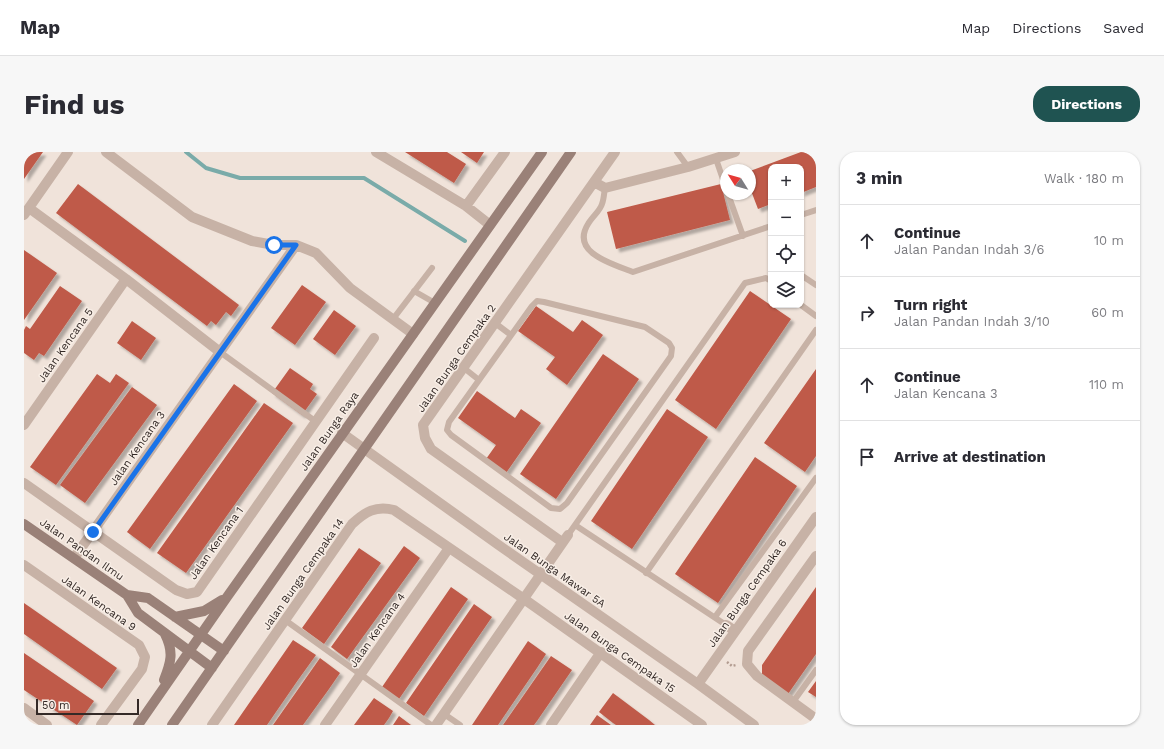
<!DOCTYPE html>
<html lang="en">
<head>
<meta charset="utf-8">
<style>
  :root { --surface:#fff; --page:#f7f7f7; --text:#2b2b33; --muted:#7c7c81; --line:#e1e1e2; --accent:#1f5351 }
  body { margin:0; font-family:"Work Sans",sans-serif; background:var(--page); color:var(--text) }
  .controls { position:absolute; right:12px; top:12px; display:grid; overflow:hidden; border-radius:8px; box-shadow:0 1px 3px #0004 }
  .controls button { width:36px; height:36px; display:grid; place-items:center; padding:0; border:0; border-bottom:1px solid var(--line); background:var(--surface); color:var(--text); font:20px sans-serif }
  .compass { position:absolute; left:696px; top:12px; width:36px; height:36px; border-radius:50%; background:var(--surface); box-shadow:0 1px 3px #0004; rotate:307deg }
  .scale { position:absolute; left:12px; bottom:10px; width:103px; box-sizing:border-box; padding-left:4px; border:2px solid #342a27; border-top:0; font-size:11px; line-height:14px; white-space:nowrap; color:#342a27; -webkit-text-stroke:3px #f8eee6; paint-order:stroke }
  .stop { position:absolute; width:12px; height:12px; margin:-9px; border:3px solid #1a73e8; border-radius:50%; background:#fff }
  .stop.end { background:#1a73e8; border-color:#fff; box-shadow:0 1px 4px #0008 }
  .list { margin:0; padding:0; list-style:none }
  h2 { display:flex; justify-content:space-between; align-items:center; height:52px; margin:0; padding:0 16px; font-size:17px }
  h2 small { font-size:13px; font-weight:400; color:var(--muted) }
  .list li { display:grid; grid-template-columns:26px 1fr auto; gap:12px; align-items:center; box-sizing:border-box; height:72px; padding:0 16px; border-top:1px solid var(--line) }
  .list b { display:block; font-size:15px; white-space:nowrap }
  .list p { margin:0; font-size:13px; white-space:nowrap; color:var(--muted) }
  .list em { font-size:13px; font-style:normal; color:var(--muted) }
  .icon { flex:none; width:22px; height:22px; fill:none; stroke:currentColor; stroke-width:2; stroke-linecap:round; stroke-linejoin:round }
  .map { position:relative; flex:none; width:792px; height:573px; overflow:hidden; border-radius:16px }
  header { display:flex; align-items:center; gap:24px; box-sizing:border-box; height:56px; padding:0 20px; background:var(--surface); border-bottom:1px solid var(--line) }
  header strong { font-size:19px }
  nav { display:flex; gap:22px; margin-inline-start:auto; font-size:14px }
  .intro { display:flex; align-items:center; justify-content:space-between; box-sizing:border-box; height:96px; padding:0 24px }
  h1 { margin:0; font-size:28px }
  .button { padding:10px 18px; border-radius:16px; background:var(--accent); color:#fff; font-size:14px; font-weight:700 }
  main { display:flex; gap:24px; padding:0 24px }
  aside { flex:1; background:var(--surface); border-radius:16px; box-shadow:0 1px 3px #0004 }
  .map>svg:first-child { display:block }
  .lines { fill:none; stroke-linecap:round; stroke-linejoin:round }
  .stream { stroke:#7aaba9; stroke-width:4 }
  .building { fill:#bf5a48; filter:url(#shadow) }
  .path { stroke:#b39c91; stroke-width:2.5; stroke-dasharray:2 2; stroke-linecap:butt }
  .lane { stroke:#c7b2a6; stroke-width:6 }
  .street { stroke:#c7b2a6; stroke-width:10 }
  .secondary { stroke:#9a8178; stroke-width:10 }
  .route { stroke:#1a73e8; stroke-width:5 }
  .labels { text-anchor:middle; stroke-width:3; stroke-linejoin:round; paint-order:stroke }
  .street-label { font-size:11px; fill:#342a27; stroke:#f8eee6 }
</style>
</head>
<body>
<header>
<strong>Map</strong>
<nav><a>Map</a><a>Directions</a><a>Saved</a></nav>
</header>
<div class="intro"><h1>Find us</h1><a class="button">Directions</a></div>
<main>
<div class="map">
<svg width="792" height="573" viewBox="0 0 792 573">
  <defs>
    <filter id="shadow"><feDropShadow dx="3.5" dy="3.5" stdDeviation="1" flood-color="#0004"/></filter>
  </defs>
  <rect width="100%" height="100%" fill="#f0e3da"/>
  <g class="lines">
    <path class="stream" d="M162 0 182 16 216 26H340L441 89"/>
  </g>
  <path class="building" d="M0 0H19L0 27Z
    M381 0H423L442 12 430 31Z
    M437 0H460L453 11Z
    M777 0H792V35L777 41V15H747V52L734 57 726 36V19Z
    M54 32 215 153 207 164 202 160 192 173 187 169 183 174 32 61Z
    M697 32 706 68 592 97 583 60Z
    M0 98 33 121 0 168Z
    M278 133 302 150 271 193 247 176Z
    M36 134 58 149 20 204 15 201 10 208 0 201V178L2 174 6 177Z
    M726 139 767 167 692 277 651 248Z
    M512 154 549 180 558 168 579 183 543 233 522 217 531 205 494 179Z
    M310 158 332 174 311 203 289 187Z
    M108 169 132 186 117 208 93 191Z
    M579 202 615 227 532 347 496 322Z
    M266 216 289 232 286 237 293 242 278 263 248 241Z
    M792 217V304L781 320 740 291Z
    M73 222 86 231 92 222 105 231 32 333 6 315Z
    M210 232 233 249 126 397 103 380Z
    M108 235 133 253 61 351 36 333Z
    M453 239 491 266 497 257 517 271 482 321 462 307 472 293 434 266Z
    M240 251 269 271 162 421 133 401Z
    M643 257 684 285 608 397 567 369Z
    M731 305 773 334 694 451 651 422Z
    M380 394 396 406 323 507 307 495Z
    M335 396 357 411 300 492 278 476Z
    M427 435 444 447 375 547 358 535Z
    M792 435V502L764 542 738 523V513Z
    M0 451 93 516 78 537 0 482Z
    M450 452 468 465 400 564 382 551Z
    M269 488 292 503 274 528 243 573H210Z
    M504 489 522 502 513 516 474 573H448Z
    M0 501 70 549 53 573 0 538Z
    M527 504 548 518 513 569 510 573H479Z
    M296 506 316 521 305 537 279 573H249Z
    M792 529V545L784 540Z
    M589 541 625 568 631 573H592L589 571 575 560Z
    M350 546 369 559 365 566 360 573H330Z
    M573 563 587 573H566Z
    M375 564 387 573H369Z"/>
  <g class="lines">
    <path class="path" d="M703 510 708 514 712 513"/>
    <path class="lane" d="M653 0 664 15
      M692 7 702 36
      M581 36C580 41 580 47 578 52 576 59 568 65 564 72 546 101 589 112 609 120L747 74
      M704 42 719 84
      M777 63 792 58
      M777 123 792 133
      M390 139 411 151
      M513 149 520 150 621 175 645 191 648 196 647 204 543 351 536 357 527 356 427 283 423 278 425 270 508 154Z
      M777 153 792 164
      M369 167 408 116
      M471 171 487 183
      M196 200 291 269
      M440 216 455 228
      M551 373 702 473
      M544 383 721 131 742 126 747 129
      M622 421 792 178
      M691 465 792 326
      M261 468 407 573
      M769 550 792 518
      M420 562 436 573"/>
    <path class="street" d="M82 0 168 65 228 89 250 93H272L292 101 326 136 389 182
      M352 0 442 54 466 73
      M570 30 581 36 664 15 711 0
      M442 54 481 0
      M5 56 102 127 196 200
      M0 63 44 0
      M0 273 102 127
      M318 281 476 394 674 532 730 573
      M0 331 152 438 163 442 173 440 350 186
      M538 390 407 297 401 286 399 273 591 0
      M792 404 724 499 723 512 733 524 792 567
      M50 406 272 93
      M0 413 115 493 121 505 118 517 77 573
      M702 473 711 479
      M674 532 792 365
      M0 556 23 573
      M188 573 328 372C341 360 352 353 370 358L500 447 678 573
      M301 573 425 396
      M412 573 544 383
      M527 573 577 500"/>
    <path class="secondary" d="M0 372 103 443 114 461 188 516
      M103 443 124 446 200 499
      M151 465 180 459 198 448
      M140 528C147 510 150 500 141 482
      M114 573 203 445 518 0
      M148 573 547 0"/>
  </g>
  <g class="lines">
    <path class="route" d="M69 380 272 93H250"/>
  </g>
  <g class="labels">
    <g class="street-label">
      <text transform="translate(41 193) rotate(-55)" y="4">Jalan Kencana 5</text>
      <text transform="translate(432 206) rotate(-55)" y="4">Jalan Bunga Cempaka 2</text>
      <text transform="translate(305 279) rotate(-55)" y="4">Jalan Bunga Raya</text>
      <text transform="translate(113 296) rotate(-55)" y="4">Jalan Kencana 3</text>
      <text transform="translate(192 391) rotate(-55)" y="4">Jalan Kencana 1</text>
      <text transform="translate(58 397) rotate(35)" y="4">Jalan Pandan Ilmu</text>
      <text transform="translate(531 418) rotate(35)" y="4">Jalan Bunga Mawar 5A</text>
      <text transform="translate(279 422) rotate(-55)" y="4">Jalan Bunga Cempaka 14</text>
      <text transform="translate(723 441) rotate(-55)" y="4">Jalan Bunga Cempaka 6</text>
      <text transform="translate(75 451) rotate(35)" y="4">Jalan Kencana 9</text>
      <text transform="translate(353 478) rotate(-55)" y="4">Jalan Kencana 4</text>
      <text transform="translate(596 500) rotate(35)" y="4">Jalan Bunga Cempaka 15</text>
    </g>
  </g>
</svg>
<div class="controls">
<button>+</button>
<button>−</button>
<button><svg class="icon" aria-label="locate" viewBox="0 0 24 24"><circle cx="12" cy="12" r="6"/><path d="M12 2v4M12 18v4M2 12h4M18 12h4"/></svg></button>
<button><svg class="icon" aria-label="layers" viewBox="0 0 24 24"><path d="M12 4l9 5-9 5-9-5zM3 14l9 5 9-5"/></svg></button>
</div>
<svg class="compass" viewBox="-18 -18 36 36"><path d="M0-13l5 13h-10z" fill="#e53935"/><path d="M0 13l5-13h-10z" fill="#7c7c81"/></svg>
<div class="scale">50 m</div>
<div class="stop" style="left:250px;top:93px"></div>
<div class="stop end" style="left:69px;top:380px"></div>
</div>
<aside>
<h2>3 min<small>Walk · 180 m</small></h2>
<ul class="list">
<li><svg class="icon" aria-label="ahead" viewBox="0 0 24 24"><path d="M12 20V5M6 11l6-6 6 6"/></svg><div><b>Continue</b><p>Jalan Pandan Indah 3/6</p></div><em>10 m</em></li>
<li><svg class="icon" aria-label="right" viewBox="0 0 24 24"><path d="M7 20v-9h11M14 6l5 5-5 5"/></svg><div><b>Turn right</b><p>Jalan Pandan Indah 3/10</p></div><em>60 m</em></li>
<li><svg class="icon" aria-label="ahead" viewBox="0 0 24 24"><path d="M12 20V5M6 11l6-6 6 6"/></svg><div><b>Continue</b><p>Jalan Kencana 3</p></div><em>110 m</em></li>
<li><svg class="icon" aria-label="arrive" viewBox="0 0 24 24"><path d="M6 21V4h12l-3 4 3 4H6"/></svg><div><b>Arrive at destination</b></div></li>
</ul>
</aside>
</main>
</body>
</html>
